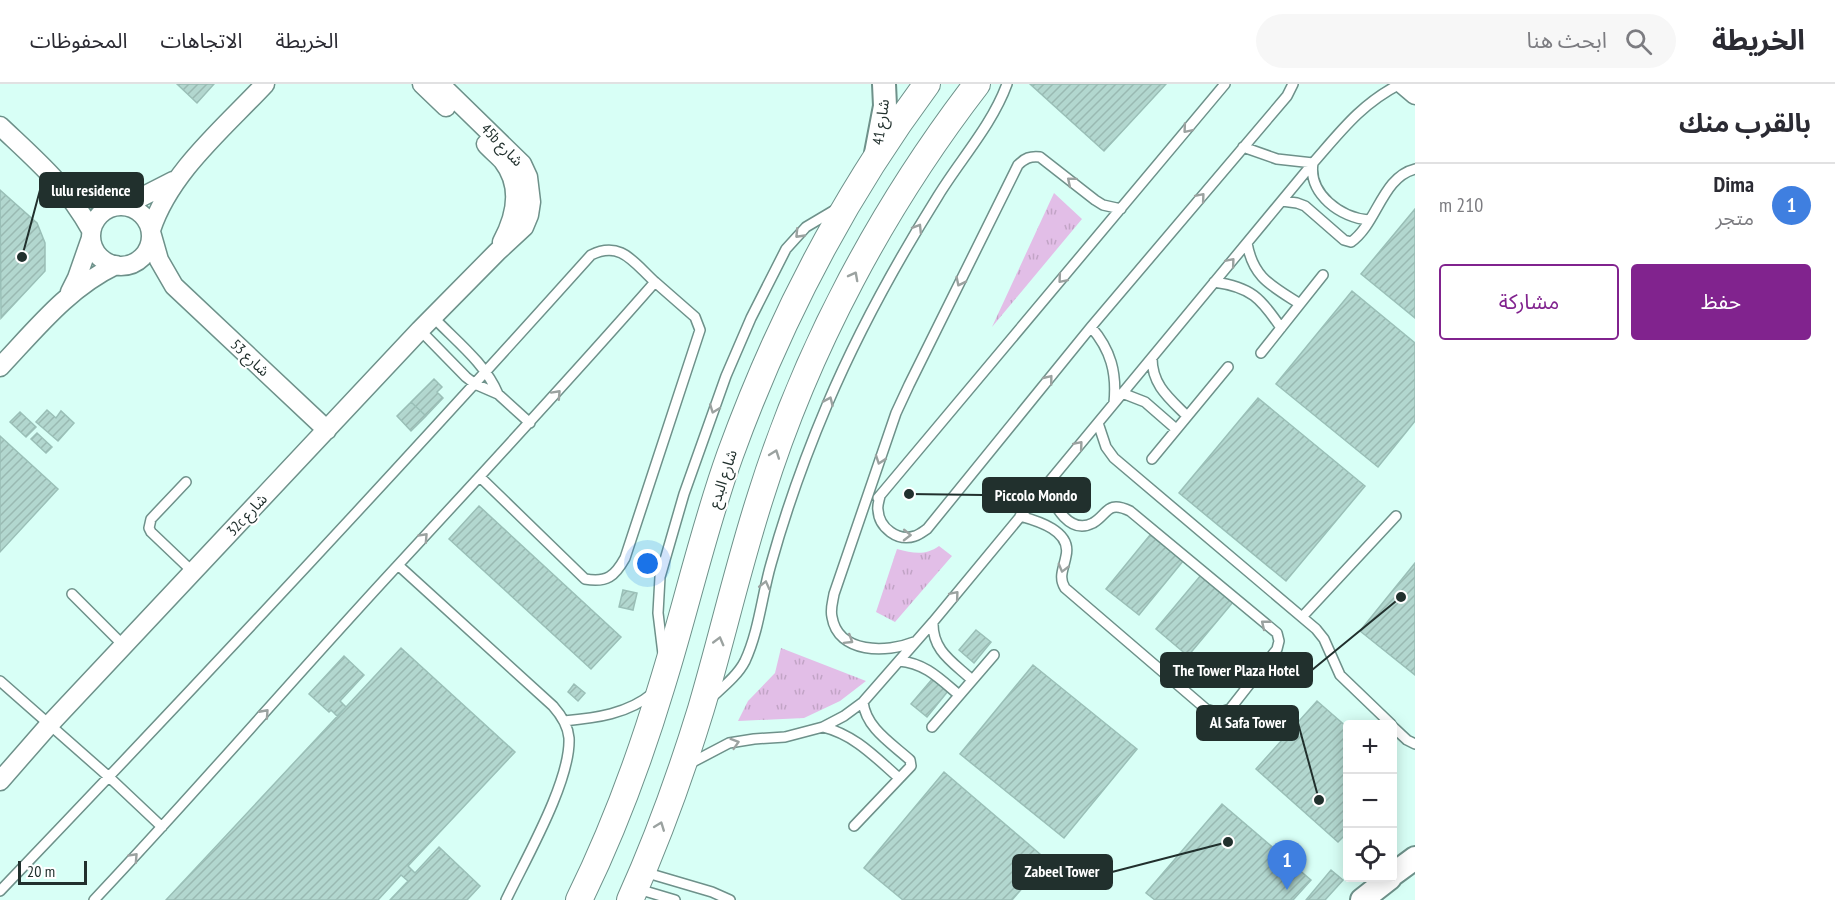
<!DOCTYPE html>
<html lang="ar">
<head>
<meta charset="utf-8">
<style>
  :root { --surface:#fff; --page:#f7f7f7; --text:#2b2b33; --muted:#7c7c81; --line:#e1e1e2; --accent:#81238e }
  body { margin:0; font-family:"PT Sans Narrow","Noto Sans Arabic",sans-serif; background:var(--page); color:var(--text); direction:rtl }
  .controls { position:absolute; right:18px; bottom:18px; display:grid; overflow:hidden; border-radius:6px; box-shadow:0 3px 15px #0003 }
  .controls button { width:54px; height:54px; display:grid; place-items:center; padding:0; border:0; border-bottom:2px solid var(--line); background:var(--surface); color:var(--text); font:30px sans-serif }
  .scale { position:absolute; left:18px; bottom:15px; width:69px; box-sizing:border-box; padding-left:6px; border:3px solid #21302d; border-top:0; font-size:16px; line-height:21px; white-space:nowrap; color:#21302d; -webkit-text-stroke:4px #fff; paint-order:stroke }
  .you { position:absolute; left:648px; top:480px; width:21px; height:21px; margin:-15px; border:4px solid #fff; border-radius:50%; background:#1a73e8; box-shadow:0 0 0 9px #1a73e833 }
  .badge { display:grid; place-items:center; width:39px; height:39px; border-radius:50%; background:var(--accent); color:#fff; font-size:20px; font-weight:700 }
  .pin { position:absolute; translate:-50% -50px; filter:drop-shadow(0 2px 3px #0008) }
  .pin::after { content:''; position:absolute; top:32px; width:21px; height:18px; background:inherit; clip-path:polygon(0 0,100% 0,50% 100%) }
  .list { margin:0; padding:0; list-style:none }
  h2 { display:flex; justify-content:space-between; align-items:center; height:78px; margin:0; padding:0 24px; font-size:26px }
  h2 small { font-size:20px; font-weight:400; color:var(--muted) }
  .list li { display:grid; grid-template-columns:39px 1fr auto; gap:18px; align-items:center; box-sizing:border-box; height:84px; padding:0 24px; border-top:2px solid var(--line) }
  .list b { display:block; font-size:22px; white-space:nowrap }
  .list p { margin:0; font-size:20px; white-space:nowrap; color:var(--muted) }
  .list em { font-size:20px; font-style:normal; color:var(--muted) }
  .actions { display:flex; gap:12px; padding:18px 24px }
  .actions a { flex:1; padding:14px 0; border:2px solid var(--accent); border-radius:6px; text-align:center; font-size:21px; color:var(--accent) }
  .actions .main { background:var(--accent); color:#fff }
  .icon { flex:none; width:33px; height:33px; fill:none; stroke:currentColor; stroke-width:2; stroke-linecap:round; stroke-linejoin:round }
  .map { position:relative; flex:none; width:1415px; height:816px; overflow:hidden; direction:ltr }
  header { display:flex; align-items:center; gap:36px; box-sizing:border-box; height:84px; padding:0 30px; background:var(--surface); border-bottom:2px solid var(--line) }
  header strong { font-size:28px }
  nav { display:flex; gap:33px; margin-inline-start:auto; font-size:21px }
  .search { width:420px; height:54px; background:var(--page); display:flex; align-items:center; gap:15px; box-sizing:border-box; padding:0 21px; border-radius:33px; color:var(--muted); font-size:22px }
  main { display:flex }
  aside { flex:1; background:var(--surface) }
  .map>svg:first-child { display:block }
  .grass { fill:url(#grass-tufts) }
  .building { fill:url(#building-hatch); stroke:#9abfb7; stroke-width:1.5 }
  .lines { fill:none; stroke-linecap:round; stroke-linejoin:round }
  .service-casing { stroke:#6e918a; stroke-width:12 }
  .minor-casing { stroke:#6e918a; stroke-width:21 }
  .tertiary-casing { stroke:#6e918a; stroke-width:26 }
  .secondary-casing { stroke:#6e918a; stroke-width:28 }
  .service { stroke:#fff; stroke-width:9 }
  .minor { stroke:#fff; stroke-width:18 }
  .tertiary { stroke:#fff; stroke-width:22 }
  .secondary { stroke:#fff; stroke-width:26 }
  .oneway { stroke:#9ba2a0 }
  .labels { text-anchor:middle; stroke-width:4.5; stroke-linejoin:round; paint-order:stroke }
  .street-label { font-size:15px; fill:#21302d; stroke:#fff }
  .leader { fill:none; stroke:#21302d; stroke-width:2 }
  .callout-dot { fill:#21302d; stroke:#fff; stroke-width:2 }
  .callout { fill:#21302d; stroke:#21302d; stroke-width:2 }
  .callout-label { font-size:16px; text-anchor:middle; font-weight:bold; fill:#fff }
</style>
</head>
<body>
<header>
<strong>الخريطة</strong>
<div class="search"><svg class="icon" aria-label="search" viewBox="0 0 24 24"><circle cx="10" cy="10" r="6"/><path d="M15 15l6 6"/></svg>ابحث هنا</div>
<nav><a>الخريطة</a><a>الاتجاهات</a><a>المحفوظات</a></nav>
</header>
<main>
<aside>
<h2>بالقرب منك<small></small></h2>
<ul class="list">
<li><span class="badge" style="background:#3f7fe0">1</span><div><b>Dima</b><p>متجر</p></div><em>210 m</em></li>
</ul>
<div class="actions"><a class="main">حفظ</a><a>مشاركة</a></div>
</aside>
<div class="map">
<svg width="1415" height="816" viewBox="0 0 1415 816">
  <defs>
    <pattern id="grass-tufts" width="24" height="20" patternUnits="userSpaceOnUse" patternTransform="scale(1.5)"><rect width="24" height="20" fill="#e2bee7"/><path d="M3 7l-1-3M5 7V3M7 7l1-3M15 17l-1-3M17 17v-4M19 17l1-3" fill="none" stroke="#c2a4c6"/></pattern>
    <pattern id="building-hatch" width="6" height="6" patternUnits="userSpaceOnUse" patternTransform="scale(1.5)"><rect width="6" height="6" fill="#b2d7cf"/><path d="M-1 1l2-2M0 6l6-6M5 7l2-2" fill="none" stroke="#99b9b2"/></pattern>
  </defs>
  <rect width="100%" height="100%" fill="#d8fff6"/>
  <path class="grass" d="M1054 109 1082 135 992 243Z
    M939 462 952 472 895 538 876 528 897 465C913 469 925 472 939 462Z
    M781 564 866 597 840 617 804 634 738 637 748 617 775 589Z"/>
  <path class="building" d="M177 0H214L197 19Z
    M1030 0H1166L1104 67Z
    M0 106 37 139 45 159V187L1 234Z
    M1415 125V234L1361 190Z
    M1352 207 1415 259V337L1378 383 1276 300Z
    M434 295 442 303 437 308 443 314 426 332 411 318Z
    M1258 314 1365 402 1286 497 1179 409Z
    M411 318 426 332 411 347 397 332Z
    M47 326 56 334 61 327 74 339 58 357 36 338Z
    M20 328 36 343 26 353 10 338Z
    M37 349 52 363 46 369 31 355Z
    M0 352 58 405 0 468Z
    M479 422 621 553 591 585 449 455Z
    M1150 451 1183 477 1139 531 1106 505Z
    M1415 479V591L1360 547Z
    M1201 491 1233 518 1188 572 1156 545Z
    M623 506 637 509 633 526 619 523Z
    M976 546 991 558 974 579 959 566Z
    M401 564 515 668 408 782 415 789 439 763 480 802 467 816H390L408 797 401 791 378 816H166Z
    M344 572 364 591 340 617 346 623 337 632 331 626 329 628 309 610Z
    M1033 581 1137 665 1064 754 960 670Z
    M933 594 948 607 927 633 911 620Z
    M574 600 585 609 578 617 568 608Z
    M1317 617 1348 644V748L1338 758 1256 685Z
    M944 688 1047 776 1012 816H903L864 784Z
    M1222 720 1311 796 1293 816H1155L1146 809Z
    M1331 786 1343 796 1325 816H1306Z"/>
  <g class="lines">
    <defs>
      <path id="service" d="M1243 63 1277 75 1313 79C1308 110 1341 134 1369 136
        M1282 117 1297 119 1305 122 1344 156 1351 158C1377 140 1382 93 1415 85
        M1247 159C1253 194 1272 202 1300 220
        M1214 198C1251 203 1261 214 1281 244
        M433 233C456 257 485 279 498 310
        M1091 243C1111 266 1117 289 1114 319
        M420 246 466 293 475 300 498 310 530 339
        M1261 269 1323 191
        M1152 274C1152 301 1169 314 1187 332
        M1122 309 1145 318 1176 345
        M1098 339 1106 363 1114 374 1316 545 1324 555 1340 591 1391 640
        M1152 375 1228 283
        M480 393 585 495C607 499 615 492 625 474L700 246 695 233 655 198
        M186 398 151 435 149 444 151 448 193 488
        M880 412C879 417 877 422 878 426 879 444 898 458 915 452 919 451 924 447 927 445L1091 243 1287 12 1293 0
        M878 414 1225 0
        M1020 432C1038 437 1072 447 1066 472 1064 484 1058 493 1065 504L1206 625 1218 629 1230 625 1277 565 1279 557 1277 549 1130 427C1107 416 1108 430 1093 439 1068 452 1053 418 1045 402
        M398 481 553 622C561 631 568 642 569 654 571 697 525 776 506 816
        M72 510 124 562
        M1302 533 1396 432
        M933 538C932 567 953 578 972 596
        M914 558C887 569 838 570 832 533 830 525 833 517 834 510L896 329 909 301 1018 81C1025 74 1030 72 1040 73L1095 116 1103 121 1121 125
        M663 570 658 529 660 493 684 410 726 292 751 234 786 165 806 143 838 124
        M899 577C925 579 940 595 959 611
        M0 597 109 693 162 743
        M711 614C723 603 738 591 745 577 759 547 762 511 771 480 786 426 805 373 827 321 858 248 896 179 938 112 960 76 992 41 1007 0
        M564 637C596 634 628 630 653 609
        M1392 642 1407 656 1415 660
        M823 643C855 651 875 673 899 694
        M932 643 994 571
        M689 680 729 659 754 655 785 653 823 643 844 632 863 618 933 538 1313 79C1341 47 1361 20 1400 0
        M854 742 911 682 910 676C891 659 866 644 863 618
        M644 788 712 808 730 816
        M638 805 675 816
        M0 807C200 598 398 386 591 171 621 156 634 179 655 198 571 294 485 387 399 480 296 591 198 706 94 816"/>
      <path id="minor" d="M422 0 446 23
        M1402 0 1415 11
        M0 42C37 77 66 101 91 146
        M486 60C491 66 498 71 503 77 523 103 516 132 502 158
        M65 100 85 112 119 122
        M124 122 173 97
        M91 152a30 30 0 1 1 60 0a30 30 0 1 1-60 0Z
        M151 146C170 88 224 44 265 0
        M151 148 159 176 174 202 327 346
        M70 208 77 194 91 154
        M0 283C36 245 68 204 116 181
        M0 697 49 641 420 246 497 168 524 143 529 131 531 118 528 93 522 80 440 0"/>
      <path id="tertiary" d="M876 69 885 22 884 0
        M1392 791 1415 774
        M1362 816 1390 794"/>
      <path id="secondary" d="M579 816C613 747 640 674 662 601 686 524 703 446 730 371 778 239 843 113 927 0
        M630 816C658 754 681 690 701 625 722 554 738 482 761 411 807 264 883 122 977 0"/>
    </defs>
    <use href="#service" class="service-casing"/>
    <use href="#minor" class="minor-casing"/>
    <use href="#tertiary" class="tertiary-casing"/>
    <use href="#secondary" class="secondary-casing"/>
    <use href="#service" class="service"/>
    <use href="#minor" class="minor"/>
    <use href="#tertiary" class="tertiary"/>
    <use href="#secondary" class="secondary"/>
  </g>
  <defs><path id="oneway-chevron" d="M-2-3.5L2.5 0L-2 3.5" fill="none" stroke-width="1.6" stroke-linecap="round" stroke-linejoin="round" transform="scale(1.5)"/></defs>
  <g class="oneway">
    <use href="#oneway-chevron" transform="translate(1187 45) rotate(130)"/>
    <use href="#oneway-chevron" transform="translate(1071 97) rotate(-140)"/>
    <use href="#oneway-chevron" transform="translate(1201 113) rotate(-50)"/>
    <use href="#oneway-chevron" transform="translate(918 144) rotate(-58)"/>
    <use href="#oneway-chevron" transform="translate(799 150) rotate(134)"/>
    <use href="#oneway-chevron" transform="translate(1231 178) rotate(-50)"/>
    <use href="#oneway-chevron" transform="translate(854 192) rotate(-62)"/>
    <use href="#oneway-chevron" transform="translate(1062 195) rotate(130)"/>
    <use href="#oneway-chevron" transform="translate(960 198) rotate(116)"/>
    <use href="#oneway-chevron" transform="translate(1049 295) rotate(-51)"/>
    <use href="#oneway-chevron" transform="translate(557 310) rotate(-47)"/>
    <use href="#oneway-chevron" transform="translate(829 317) rotate(-66)"/>
    <use href="#oneway-chevron" transform="translate(714 325) rotate(111)"/>
    <use href="#oneway-chevron" transform="translate(1079 361) rotate(-50)"/>
    <use href="#oneway-chevron" transform="translate(775 370) rotate(-70)"/>
    <use href="#oneway-chevron" transform="translate(880 376) rotate(109)"/>
    <use href="#oneway-chevron" transform="translate(907 451) rotate(1)"/>
    <use href="#oneway-chevron" transform="translate(424 453) rotate(-47)"/>
    <use href="#oneway-chevron" transform="translate(1063 484) rotate(105)"/>
    <use href="#oneway-chevron" transform="translate(765 501) rotate(-76)"/>
    <use href="#oneway-chevron" transform="translate(955 511) rotate(-50)"/>
    <use href="#oneway-chevron" transform="translate(1265 540) rotate(-141)"/>
    <use href="#oneway-chevron" transform="translate(849 556) rotate(32)"/>
    <use href="#oneway-chevron" transform="translate(719 557) rotate(-75)"/>
    <use href="#oneway-chevron" transform="translate(265 629) rotate(-48)"/>
    <use href="#oneway-chevron" transform="translate(735 659) rotate(-17)"/>
    <use href="#oneway-chevron" transform="translate(660 742) rotate(-69)"/>
    <use href="#oneway-chevron" transform="translate(134 773) rotate(-47)"/>
  </g>
  <g class="labels">
    <g class="street-label">
      <text transform="translate(881 38) rotate(-82)" y="5">شارع 41</text>
      <text transform="translate(502 61) rotate(46)" y="5">45b شارع</text>
      <text transform="translate(250 274) rotate(43)" y="5">شارع 53</text>
      <text transform="translate(723 395) rotate(-72)" y="5">شارع البدع</text>
      <text transform="translate(247 431) rotate(-47)" y="5">32c شارع</text>
    </g>
  </g>
  <path class="leader" d="M22 173L40 106M909 410L983 411M1401 513L1312 586M1319 716L1298 639M1228 758L1112 788"/>
  <g class="callout-dot">
    <circle cx="22" cy="173" r="6"/>
    <circle cx="909" cy="410" r="6"/>
    <circle cx="1401" cy="513" r="6"/>
    <circle cx="1319" cy="716" r="6"/>
    <circle cx="1228" cy="758" r="6"/>
  </g>
  <g class="callout">
    <rect x="40" y="89" width="103" height="34" rx="6"/>
    <rect x="983" y="394" width="107" height="34" rx="6"/>
    <rect x="1161" y="569" width="151" height="34" rx="6"/>
    <rect x="1197" y="622" width="101" height="34" rx="6"/>
    <rect x="1013" y="771" width="99" height="34" rx="6"/>
  </g>
  <g class="callout-label">
    <text x="91" y="112">lulu residence</text>
    <text x="1036" y="417">Piccolo Mondo</text>
    <text x="1236" y="592">The Tower Plaza Hotel</text>
    <text x="1248" y="644">Al Safa Tower</text>
    <text x="1062" y="793">Zabeel Tower</text>
  </g>
</svg>
<div class="controls">
<button>+</button>
<button>−</button>
<button><svg class="icon" aria-label="locate" viewBox="0 0 24 24"><circle cx="12" cy="12" r="6"/><path d="M12 2v4M12 18v4M2 12h4M18 12h4"/></svg></button>
</div>
<div class="scale">20 m</div>
<div class="you"></div>
<div class="pin badge" style="left:1287px;top:806px;background:#3f7fe0">1</div>
</div>
</main>
</body>
</html>
